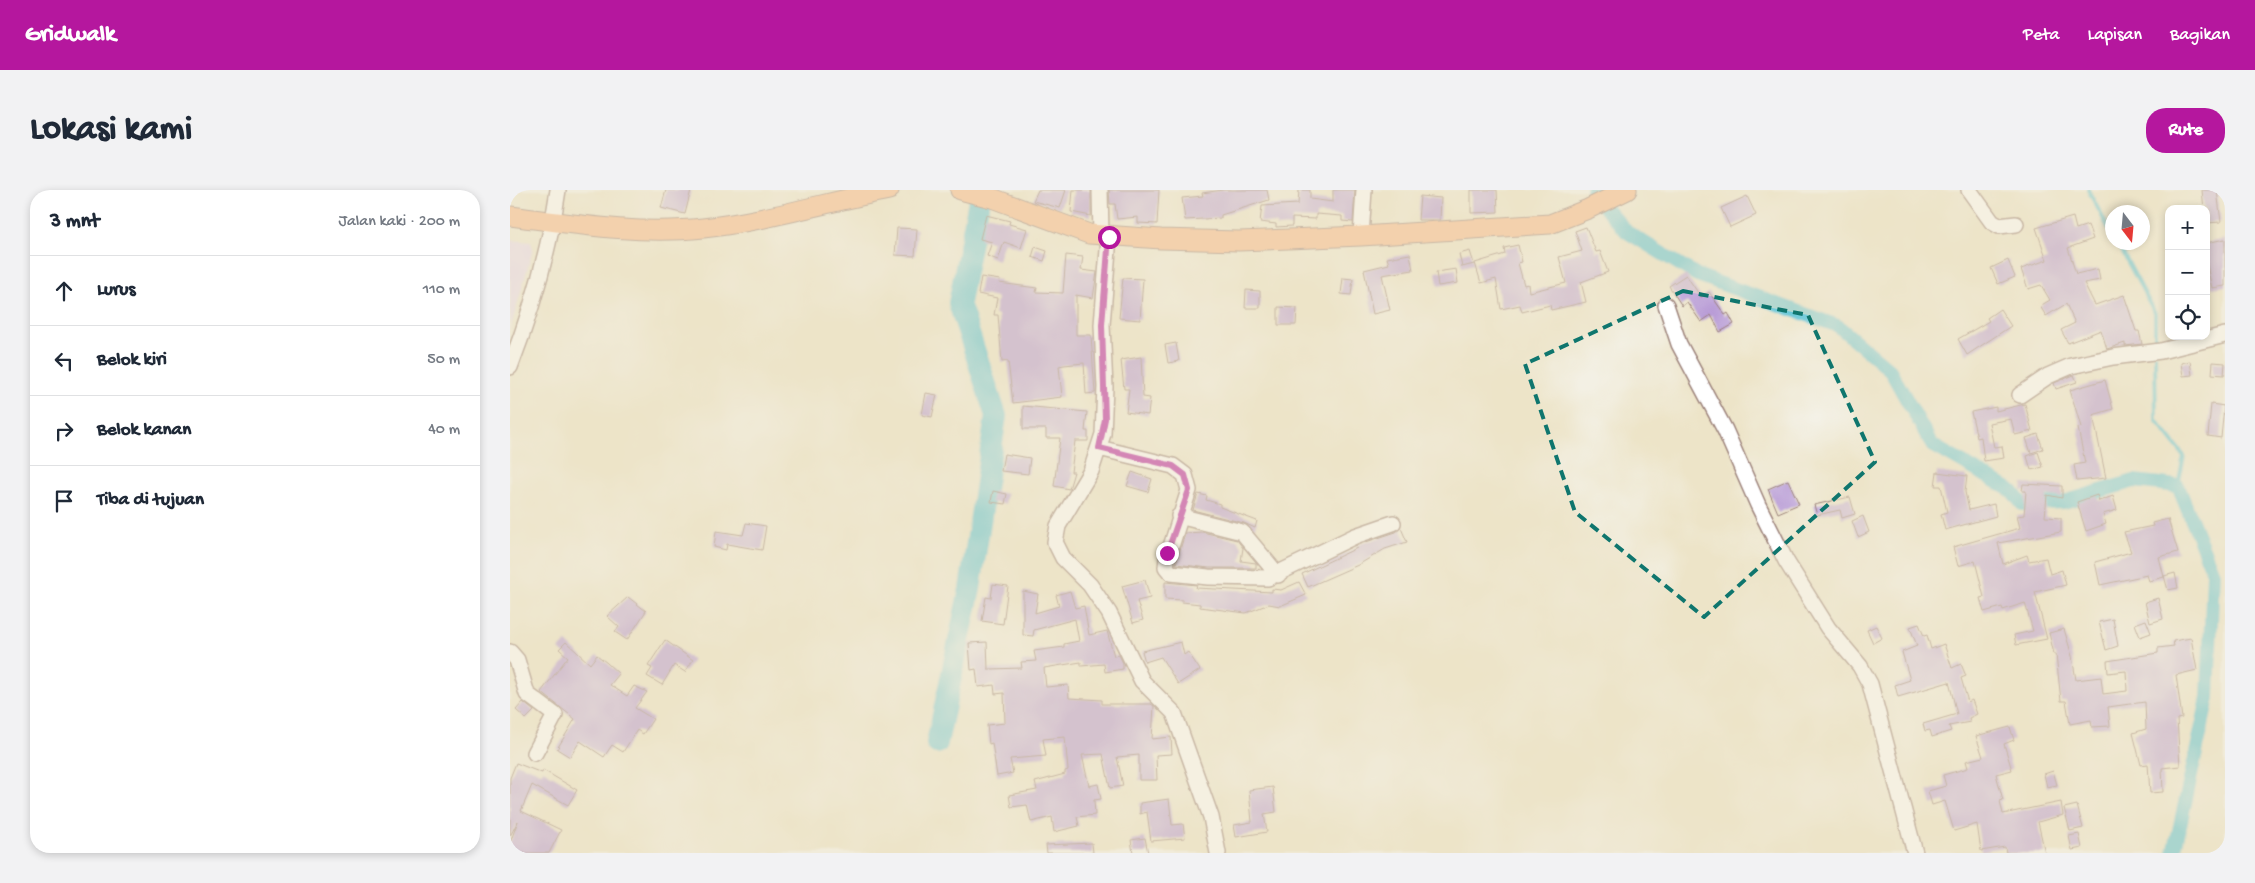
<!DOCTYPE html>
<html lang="id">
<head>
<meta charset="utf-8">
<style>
  :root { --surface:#fff; --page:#f2f2f3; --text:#1f2937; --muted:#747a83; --line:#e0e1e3; --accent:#b5179e }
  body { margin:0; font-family:"Gochi Hand",sans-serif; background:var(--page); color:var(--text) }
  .controls { position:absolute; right:15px; top:15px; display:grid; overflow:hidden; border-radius:10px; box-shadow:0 2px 8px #0003 }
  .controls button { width:45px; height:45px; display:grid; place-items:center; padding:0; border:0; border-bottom:1px solid var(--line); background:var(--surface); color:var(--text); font:25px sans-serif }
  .compass { position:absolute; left:1595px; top:15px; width:45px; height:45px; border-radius:50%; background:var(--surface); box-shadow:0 2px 8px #0003; rotate:164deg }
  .stop { position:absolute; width:15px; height:15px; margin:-11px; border:4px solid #b5179e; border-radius:50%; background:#fff }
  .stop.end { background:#b5179e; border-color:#fff; box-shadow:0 1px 5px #0008 }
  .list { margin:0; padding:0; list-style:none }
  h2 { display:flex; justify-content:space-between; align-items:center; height:65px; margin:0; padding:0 20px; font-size:21px }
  h2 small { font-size:16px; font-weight:400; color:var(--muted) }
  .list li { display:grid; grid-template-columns:32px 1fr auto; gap:15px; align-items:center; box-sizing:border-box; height:70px; padding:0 20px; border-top:1px solid var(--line) }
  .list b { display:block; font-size:19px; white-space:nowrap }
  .list em { font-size:16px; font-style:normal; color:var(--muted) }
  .icon { flex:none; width:28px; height:28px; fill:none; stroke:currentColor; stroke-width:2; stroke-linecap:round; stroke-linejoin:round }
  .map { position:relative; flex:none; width:1715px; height:663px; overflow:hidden; border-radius:20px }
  header { display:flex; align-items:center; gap:30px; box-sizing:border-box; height:70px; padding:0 25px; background:var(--accent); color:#fff }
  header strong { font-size:24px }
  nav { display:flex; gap:28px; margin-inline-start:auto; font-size:18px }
  .intro { display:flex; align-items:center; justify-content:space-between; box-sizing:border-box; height:120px; padding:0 30px }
  h1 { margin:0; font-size:35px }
  .button { padding:12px 22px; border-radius:20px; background:var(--accent); color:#fff; font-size:18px; font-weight:700 }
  main { display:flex; gap:30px; padding:0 30px }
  aside { flex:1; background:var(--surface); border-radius:20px; box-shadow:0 2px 8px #0003 }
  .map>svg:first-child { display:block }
  .built { fill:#e5d3f1 }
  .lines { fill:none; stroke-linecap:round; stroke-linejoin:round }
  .stream { stroke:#5ac3d5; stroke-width:4 }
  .canal { stroke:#5ac3d5; stroke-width:14 }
  .river { stroke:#5ac3d5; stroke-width:22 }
  .building { fill:#b79ad6 }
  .minor-casing { stroke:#9c827a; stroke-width:18 }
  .major-casing { stroke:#9c827a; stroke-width:21 }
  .minor { stroke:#fff; stroke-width:15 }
  .major { stroke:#fbbb8d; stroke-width:19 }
  .route { stroke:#b5179e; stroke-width:6 }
  .marked { fill:none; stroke:#0f766e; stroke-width:4; stroke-dasharray:10 6; stroke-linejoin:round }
</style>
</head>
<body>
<header>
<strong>Gridwalk</strong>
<nav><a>Peta</a><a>Lapisan</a><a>Bagikan</a></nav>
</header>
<div class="intro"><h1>Lokasi kami</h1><a class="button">Rute</a></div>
<main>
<aside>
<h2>3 mnt<small>Jalan kaki · 200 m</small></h2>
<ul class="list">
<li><svg class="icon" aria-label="ahead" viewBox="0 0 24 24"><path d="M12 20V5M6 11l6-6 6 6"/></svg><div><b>Lurus</b></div><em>110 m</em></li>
<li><svg class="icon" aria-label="left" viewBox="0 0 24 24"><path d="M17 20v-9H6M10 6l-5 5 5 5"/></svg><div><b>Belok kiri</b></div><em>50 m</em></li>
<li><svg class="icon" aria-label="right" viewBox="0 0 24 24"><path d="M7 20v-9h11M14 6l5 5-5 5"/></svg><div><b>Belok kanan</b></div><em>40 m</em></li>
<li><svg class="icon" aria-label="arrive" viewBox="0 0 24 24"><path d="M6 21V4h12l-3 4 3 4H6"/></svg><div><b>Tiba di tujuan</b></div></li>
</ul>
</aside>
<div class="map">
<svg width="1715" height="663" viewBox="0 0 1715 663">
  <rect width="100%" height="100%" fill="#f6f6f2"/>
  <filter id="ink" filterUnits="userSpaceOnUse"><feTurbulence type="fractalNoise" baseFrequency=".02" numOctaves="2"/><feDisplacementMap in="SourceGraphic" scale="10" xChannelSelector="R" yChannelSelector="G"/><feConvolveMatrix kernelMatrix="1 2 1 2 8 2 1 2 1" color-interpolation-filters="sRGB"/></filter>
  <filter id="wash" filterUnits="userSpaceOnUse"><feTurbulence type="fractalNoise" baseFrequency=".0096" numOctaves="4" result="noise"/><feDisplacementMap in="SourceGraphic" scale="20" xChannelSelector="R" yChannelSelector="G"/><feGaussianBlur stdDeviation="1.12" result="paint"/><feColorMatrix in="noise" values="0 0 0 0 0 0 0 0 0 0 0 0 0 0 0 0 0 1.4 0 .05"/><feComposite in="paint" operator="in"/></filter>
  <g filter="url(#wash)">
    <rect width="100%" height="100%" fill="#ede4c8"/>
    <path class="built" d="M0 50 21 52 23 59 0 140Z"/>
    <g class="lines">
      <path class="stream" d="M1578 0 1602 45
        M1607 52 1645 123V158
        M1645 165 1646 230 1674 266 1668 296"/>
      <path class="canal" d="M1083 0 1084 5 1117 42 1187 85 1328 136 1380 180 1422 255 1502 301 1512 314 1554 312 1624 291 1668 296 1703 383 1698 508 1664 663"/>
      <path class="river" d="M427 553 460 399 486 226 449 113 471 0"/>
    </g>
    <g id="blocks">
      <path class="building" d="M156 0H181L175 24 151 18Z
        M528 0H556L550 18 523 11Z
        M563 0H581V26L561 22Z
        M599 0H649L647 34 628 33V27L607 29 605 14H600Z
        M713 0H757L759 10 711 25V28L675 30 672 8 693 6 692 3Z
        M789 0H800V9L823 12V0H845L843 32 832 31V26L806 24V29L782 28V36L766 37V34L750 32 752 16 788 14Z
        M961 0H987L988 22 961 23Z
        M1692 0H1707L1711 32 1696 33V19H1694Z
        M910 6 931 8 930 30H908Z
        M1237 6 1246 25 1220 37 1211 18Z
        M476 25 500 31 499 34 517 39 511 58 494 52 488 70 477 66 482 52 470 49Z
        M1563 27 1566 39 1578 35 1583 49 1558 58 1566 84 1588 79 1590 90 1574 93 1585 115 1614 105 1626 141H1629L1632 154 1615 156V153L1597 159 1591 140 1558 153 1551 140 1565 133 1556 114 1536 126 1530 116 1540 110 1531 95 1518 99 1511 79 1537 70 1526 38Z
        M1076 37 1086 62 1090 61 1098 82 1071 92 1076 112 1041 120 1040 115 1012 122 1010 115 991 119 986 89 971 93 965 73 995 64 994 58 1008 55 1012 72 1008 73 1014 95 1018 94 1019 102 1056 93 1049 67 1072 61 1065 41Z
        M387 38 407 39 405 66 385 65Z
        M1715 49V96L1702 98 1696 71V53Z
        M525 57 537 61 534 71 522 67Z
        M960 61 964 74 952 77 949 64Z
        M900 64 903 80 872 85 880 120 863 124 854 80 879 74 877 68Z
        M556 65 573 67 571 80 587 82 583 108 566 105V145H581L585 203 576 204 574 173 554 175 549 176 552 207 503 213 498 171 492 172 488 125H484L487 108 468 104 471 87 490 90 489 93 527 98 526 102 553 103Z
        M1498 70 1505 87 1488 94 1481 78Z
        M946 79 948 93 928 96 926 82Z
        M1176 85 1191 107 1199 102 1215 125 1218 123 1224 134 1210 142 1201 125 1191 132 1177 112 1172 116 1159 96Z
        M613 88 633 89 630 130 609 128Z
        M833 88 843 89 841 105 831 104Z
        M736 100 750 101V118H735Z
        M768 117 787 118 786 135H768Z
        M1490 119 1501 136 1457 165 1448 149 1479 131 1477 128Z
        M666 153 669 171 658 173 655 155Z
        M631 167 633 207 640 208 638 225 616 222 619 199H614L611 170Z
        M1680 171 1682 185 1673 186 1671 173Z
        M1703 172 1715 173 1714 185 1702 184Z
        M1564 185 1567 192 1546 199 1544 193Z
        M1595 190 1603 219 1583 225 1596 288 1567 291 1564 275 1575 273 1568 238 1571 237 1560 200Z
        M416 203 427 205 422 227 412 225Z
        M1515 214 1522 241 1505 245 1501 229 1479 233 1484 257 1492 256 1494 268 1474 271 1471 247 1467 248 1461 222 1486 217V221Z
        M1701 214 1714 216 1711 248 1698 246Z
        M513 216 577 222 575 241H578V251H565L561 282H564L559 299 544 296 550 248H536V239H513Z
        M1528 244 1533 259 1521 263 1516 248Z
        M1528 262 1533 277 1521 280 1517 266Z
        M494 264 520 268 518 284 491 281Z
        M622 282 642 289 638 302 617 296Z
        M1427 282 1457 286 1455 302 1459 320 1484 314 1486 326 1435 340 1431 324 1437 322 1431 296H1425Z
        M1278 290 1289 314 1268 323 1258 299Z
        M1513 294 1552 296V308L1537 305 1535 327 1551 328V342L1488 353 1493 374 1517 365 1519 371 1536 368 1540 384 1552 380 1556 395 1525 402 1537 449 1506 455 1504 445 1523 441 1515 413 1493 420 1492 417 1474 422 1470 408 1474 407 1465 371 1448 376 1443 357 1510 338 1507 326 1514 325 1516 301H1512Z
        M483 301 497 304 495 314 481 312Z
        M688 304 697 306 696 310 710 314V317L747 331 745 338 734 333 683 320Z
        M1587 305 1589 311 1603 306 1607 320 1593 324 1596 334 1576 341 1567 312Z
        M1340 307 1345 324 1332 328 1330 320 1307 325 1304 315Z
        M1353 326 1359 342 1348 347 1342 331Z
        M1658 329 1668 362 1649 367 1654 387 1639 391 1637 385 1590 395 1585 372 1621 362 1614 342 1643 336 1642 333Z
        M236 333 256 336 252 360 217 354 216 360 204 357 206 341 233 345Z
        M891 338 897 352 875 359 848 375 798 397 792 384 847 358 846 356 850 354 886 342Z
        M692 342 727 350 733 358 731 371 746 373V378H699L666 374 675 343Z
        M1665 383 1668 398 1658 400 1654 386Z
        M635 390 640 408 627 411 633 430 623 433 612 396Z
        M655 392 687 395 686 398 762 402V399L771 400 789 392 796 405 770 416 759 414 736 423 690 417V414L672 412V410L655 409Z
        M483 394 498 396 493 434 472 431 476 407 481 408Z
        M513 401 528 404 525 423 549 416 546 405 560 401 565 418 574 416 579 445 597 441 604 466 609 465 613 473V479L595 482 594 474 571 476V472L534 478 536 497 558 495 559 508 592 510V514H641L644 516 642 549 661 547 662 564 646 565 647 590H629V565L607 567 613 596 600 598 593 564 572 565 579 596 588 594 591 609 584 610 585 625 567 627 569 636 544 642 542 627 521 632 517 615 501 617 499 605 527 600 525 592 555 584V581L558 580 555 547 533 549 536 566 500 569 503 583 487 586 482 553 479 554 477 535 495 533 494 503 485 504 484 495 468 497 466 479 461 480 459 453 477 452 478 479H481L512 478 511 472 526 471 524 461 554 457V454L569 451 565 429 524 440 523 446 513 445Z
        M118 407 136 421 117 450 105 442 109 437 97 426Z
        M1648 408 1653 429 1640 433 1635 412Z
        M1603 429 1608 456 1596 460 1589 432Z
        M1636 430 1641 443 1630 447 1625 434Z
        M1409 434 1414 446 1417 445 1421 459 1434 454 1442 478 1451 474 1456 486 1451 488 1458 512 1462 510 1467 524 1459 528 1460 532 1439 536 1441 541 1422 547 1420 540 1415 541 1413 534 1447 524 1439 492 1388 507 1385 495 1400 490 1392 462 1407 456 1400 437Z
        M1366 436 1372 448 1363 453 1357 440Z
        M1554 439 1562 466 1566 490 1591 487 1593 504 1617 501 1616 481 1598 483 1597 471 1648 463V458L1664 456 1663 451 1681 448 1687 480 1666 485 1672 528 1667 529 1670 576 1652 578 1653 602 1640 603 1638 574 1631 575 1623 543 1636 539 1635 512 1598 517 1600 536 1582 537 1581 530 1560 534 1556 511H1551L1546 464H1544L1539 443Z
        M155 450 183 470 175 482 164 475 152 495 137 486 142 478 138 476Z
        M56 452 80 474 87 465 97 473 109 484 100 495 117 506 124 496 137 502 125 518 143 529 133 544 127 540 113 562 102 555 94 567 70 551 60 567 47 559 65 529 31 502 58 467 49 459Z
        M671 452 674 465 678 462 690 480 668 494 651 467 635 472 632 461Z
        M13 512 24 521 16 529 6 520Z
        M1500 537 1504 550 1494 554 1502 580 1486 584 1493 610 1490 611 1493 624 1551 612 1553 625 1528 632 1535 663H1496L1495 657 1471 661 1467 634 1444 641 1435 611 1422 615 1418 601 1436 596 1433 585 1458 578 1456 571 1473 567 1466 546Z
        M6 573 32 583 33 580 67 600 58 615 22 595 11 621 51 640 39 663H0V653L8 631 0 646V588Z
        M1543 581 1547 595 1537 597 1534 584Z
        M763 597 766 622 754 624 757 642 726 647 724 635 742 632 739 600Z
        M659 609 662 635 673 634 675 648 641 651 637 622 630 624V613Z
        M1567 615 1573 638 1560 641 1554 618Z
        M1569 644 1572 658 1562 660 1559 646Z
        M635 648 638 663H623L621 650Z
        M582 653 583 663H537L536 655Z"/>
    </g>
  </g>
  <g filter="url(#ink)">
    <use href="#blocks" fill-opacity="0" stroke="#9c827a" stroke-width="1"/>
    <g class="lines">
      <defs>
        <path id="minor" d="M590 0 591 45
          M1459 0 1482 32 1489 36 1506 34
          M851 46 854 0
          M599 47 592 135 595 197 593 244 581 281 548 336 545 352 553 368 580 395 599 423 632 491 664 523 701 627 708 663
          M1156 115 1169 154 1215 240 1248 315 1276 371 1318 438 1350 476 1360 494 1405 663
          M0 177C22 120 39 61 48 0
          M1510 205 1538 186 1561 176 1603 167 1651 161 1715 145
          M589 258 663 276 675 285 679 300 657 369 656 377 661 383 698 387 758 388 845 346 883 333
          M669 326 732 342 768 385
          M0 462 7 470 17 504 45 525 25 563"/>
        <path id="major" d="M450 0 482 8 579 44 651 49 729 51 851 46 1040 34 1078 19 1117 0
          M0 26C63 34 129 45 193 38 256 31 317 12 379 0"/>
      </defs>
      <use href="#minor" class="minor-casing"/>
      <use href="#major" class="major-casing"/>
      <use href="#minor" class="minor"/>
      <use href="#major" class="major"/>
    </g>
  </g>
  <g class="lines" filter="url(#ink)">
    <path class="route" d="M599 47 592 135 595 229 589 258 663 276 675 285 679 300 657 363"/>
  </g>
  <path d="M0 0H1715V663H0ZM1173 101 1298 125 1365 272 1194 427 1065 322 1015 174Z" fill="#ede4c8" fill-opacity=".55" fill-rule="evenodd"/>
  <path class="marked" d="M1173 101 1298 125 1365 272 1194 427 1065 322 1015 174Z"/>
</svg>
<div class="controls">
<button>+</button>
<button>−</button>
<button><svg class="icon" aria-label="locate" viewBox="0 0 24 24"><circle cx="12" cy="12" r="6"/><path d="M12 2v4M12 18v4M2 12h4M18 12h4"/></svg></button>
</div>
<svg class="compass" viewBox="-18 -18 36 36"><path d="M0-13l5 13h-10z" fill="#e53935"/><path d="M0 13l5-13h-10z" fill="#747a83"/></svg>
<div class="stop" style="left:599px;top:47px"></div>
<div class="stop end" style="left:657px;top:363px"></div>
</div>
</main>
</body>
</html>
